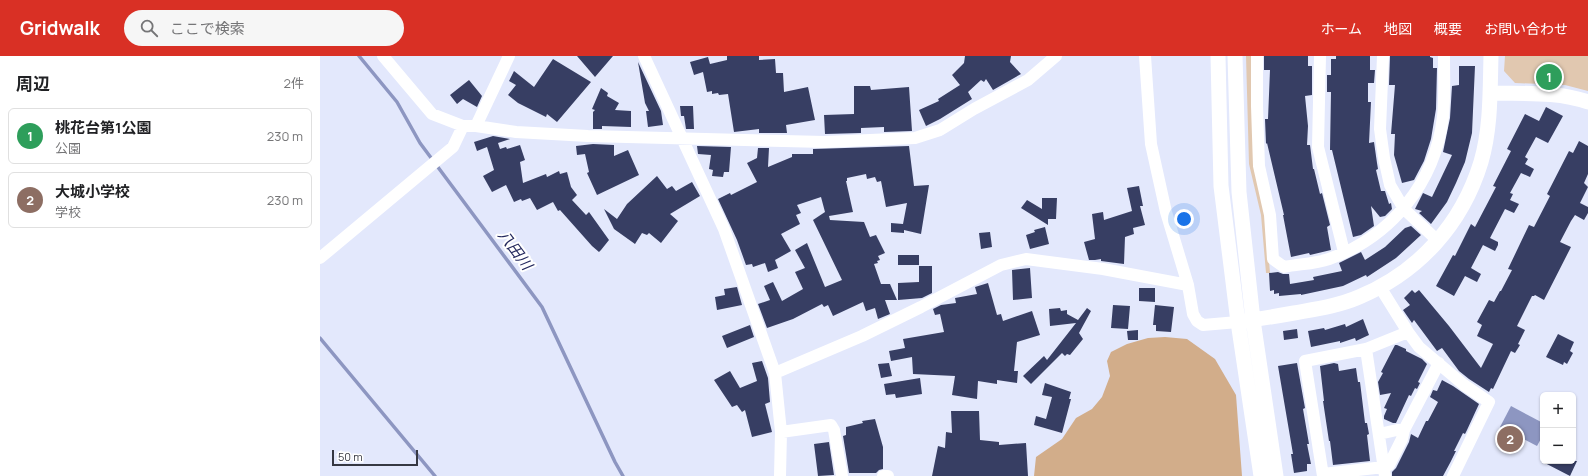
<!DOCTYPE html>
<html lang="ja">
<head>
<meta charset="utf-8">
<style>
  :root { --surface:#fff; --page:#f6f6f6; --text:#202124; --muted:#757577; --line:#e0e0e0; --accent:#d93025 }
  body { margin:0; font-family:Manrope,"Noto Sans JP",sans-serif; background:var(--page); color:var(--text) }
  .controls { position:absolute; right:12px; bottom:12px; display:grid; overflow:hidden; border-radius:6px; box-shadow:0 1px 3px #0004 }
  .controls button { width:36px; height:36px; display:grid; place-items:center; padding:0; border:0; border-bottom:1px solid var(--line); background:var(--surface); color:var(--text); font:20px sans-serif }
  .scale { position:absolute; left:12px; bottom:10px; width:86px; box-sizing:border-box; padding-left:4px; border:2px solid #363842; border-top:0; font-size:11px; line-height:14px; white-space:nowrap; color:#363842; -webkit-text-stroke:3px #fff; paint-order:stroke }
  .you { position:absolute; left:864px; top:163px; width:14px; height:14px; margin:-10px; border:3px solid #fff; border-radius:50%; background:#1a73e8; box-shadow:0 0 0 6px #1a73e833 }
  .badge { display:grid; place-items:center; width:26px; height:26px; border-radius:50%; background:var(--accent); color:#fff; font-size:13px; font-weight:700 }
  .pin { position:absolute; translate:-50% -50%; border:2px solid #fff; box-shadow:0 1px 4px #0006 }
  .list { margin:0; padding:0; list-style:none }
  h2 { display:flex; justify-content:space-between; align-items:center; height:52px; margin:0; padding:0 16px; font-size:17px }
  h2 small { font-size:13px; font-weight:400; color:var(--muted) }
  .list li { display:grid; grid-template-columns:26px 1fr auto; gap:12px; align-items:center; box-sizing:border-box; height:56px; margin:0 8px 8px; padding:0 8px; border:1px solid var(--line); border-radius:6px }
  .list b { display:block; font-size:15px; white-space:nowrap }
  .list p { margin:0; font-size:13px; white-space:nowrap; color:var(--muted) }
  .list em { font-size:13px; font-style:normal; color:var(--muted) }
  .icon { flex:none; width:22px; height:22px; fill:none; stroke:currentColor; stroke-width:2; stroke-linecap:round; stroke-linejoin:round }
  .map { position:relative; flex:none; width:1268px; height:420px; overflow:hidden }
  header { display:flex; align-items:center; gap:24px; box-sizing:border-box; height:56px; padding:0 20px; background:var(--accent); color:#fff }
  header strong { font-size:19px }
  nav { display:flex; gap:22px; margin-inline-start:auto; font-size:14px }
  .search { width:280px; height:36px; background:var(--page); display:flex; align-items:center; gap:10px; box-sizing:border-box; padding:0 14px; border-radius:22px; color:var(--muted); font-size:15px }
  main { display:flex }
  aside { flex:1; background:var(--surface) }
  .map>svg:first-child { display:block }
  .green { fill:#e1c8b0 }
  .forest { fill:#d2ad8a }
  .water { fill:#8d96c1 }
  .lines { fill:none; stroke-linecap:round; stroke-linejoin:round }
  .stream { stroke:#8d96c1; stroke-width:3.5 }
  .building { fill:#373e63 }
  .minor { stroke:#fff; stroke-width:12 }
  .tertiary { stroke:#fff; stroke-width:15 }
  .labels { text-anchor:middle; stroke-width:4; stroke-linejoin:round; paint-order:stroke }
  .water-label { font-size:15px; font-style:italic; fill:#24295e; stroke:#fff }
</style>
</head>
<body>
<header>
<strong>Gridwalk</strong>
<div class="search"><svg class="icon" aria-label="search" viewBox="0 0 24 24"><circle cx="10" cy="10" r="6"/><path d="M15 15l6 6"/></svg>ここで検索</div>
<nav><a>ホーム</a><a>地図</a><a>概要</a><a>お問い合わせ</a></nav>
</header>
<main>
<aside>
<h2>周辺<small>2件</small></h2>
<ul class="list">
<li><span class="badge" style="background:#2e9e5b">1</span><div><b>桃花台第1公園</b><p>公園</p></div><em>230 m</em></li>
<li><span class="badge" style="background:#8d6e63">2</span><div><b>大城小学校</b><p>学校</p></div><em>230 m</em></li>
</ul>
</aside>
<div class="map">
<svg width="1268" height="420" viewBox="0 0 1268 420">
  <rect width="100%" height="100%" fill="#e3e8fc"/>
  <path class="green" d="M926 0H932L950 217H946L941 159 929 108Z
    M1185 0H1268V35L1245 29 1195 27 1184 15Z"/>
  <path class="forest" d="M845 281 867 283 895 303 916 339 922 420H714L716 401 742 383 756 362 772 353 782 341 790 320 787 305 791 296 807 288 828 282Z"/>
  <path class="water" d="M1191 350 1223 367V379L1217 390 1180 371Z"/>
  <g class="lines">
    <path class="stream" d="M39 0 77 46 100 87 222 251 295 406 303 420
      M0 282 115 420"/>
  </g>
  <path class="building" d="M257 0H293L275 21Z
    M407 0H439V4L455 3 456 17H463L464 36 488 31 495 64 466 69 467 77H439V73L414 76 408 38 399 39 398 37 392 38V35L387 36 383 16 374 19 370 6 388 1 390 8 407 4Z
    M645 0H691L690 6 701 18 673 34 666 23 664 26 661 24 648 36 652 43 620 63 606 70 599 54 619 45 618 43 640 29 632 19 644 7Z
    M944 0H988V10H992V39L985 40 988 70 987 89H990L993 113H994L1000 138 1002 137 1010 169 1007 171 1011 194 990 199 989 197 971 201 963 159H964L947 87 946 88 945 63H948L950 14H944Z
    M1016 0H1050V14H1055L1054 27H1048V46H1051L1049 87 1054 86 1057 107 1058 113 1056 114 1061 135H1065L1069 148 1071 147 1072 153 1065 160 1060 161 1051 150 1054 170 1041 179 1033 181 1012 94H1010L1011 36H1007V19H1011V3H1016Z
    M1070 0H1110V1L1113 2V12H1117L1116 53 1111 83 1104 105 1094 124 1082 127 1074 99 1075 78H1071L1075 29H1069Z
    M233 3 271 26 237 66 227 58 226 61 198 47 188 39 196 29 189 25 194 15 214 31Z
    M318 6 341 55 343 69 328 71 326 55H329L325 47Z
    M1139 10H1155L1152 77 1145 106 1136 127 1127 146 1111 168 1099 157 1102 155 1095 153 1103 137 1112 141 1132 99 1123 96 1130 62 1132 30 1139 29Z
    M149 24 162 40 157 51 143 43 137 48 130 39Z
    M534 30H550L551 34 589 31 592 75 564 76V71L541 72V77L505 78 504 59 534 58Z
    M281 32 288 37 287 40 299 47 295 54 311 55V71L282 70V73H273V56L275 54 272 53Z
    M360 50H373L374 73H366L364 60H361Z
    M1226 51 1243 60 1228 87 1216 81 1205 101 1208 103 1205 108 1214 113 1210 121 1201 117 1190 137 1193 138 1190 144 1199 148 1194 157 1185 153 1170 182 1178 186V189L1175 195 1163 189 1151 212 1161 218 1157 226 1145 220 1134 240 1116 230 1133 199 1135 200 1151 168 1155 171 1176 131 1173 130 1191 95 1187 93 1205 58 1219 65Z
    M173 80 190 83 178 87 180 93 186 91 187 93 200 89 205 104 200 106 203 127 226 118 227 121 239 115 240 118 247 116 251 131 257 139 252 144 266 159 269 156 289 184 281 194 279 196 272 190 240 154 238 155 233 146 217 154 210 142 202 145 201 143 194 146 186 129 172 136 163 120 174 114 167 91 157 95 154 86Z
    M1259 85 1268 90V118L1264 127 1268 131 1260 147 1268 151V157L1264 164 1255 159 1251 165 1240 186 1251 191 1224 244 1215 239 1214 240H1212L1197 270 1205 274 1198 288 1200 289 1195 297 1191 295 1173 333 1171 332 1169 336 1149 323 1139 315 1122 292 1117 295 1094 264 1092 267 1083 254 1090 249 1084 242 1092 234 1095 237 1099 234 1129 270 1161 312 1173 288 1157 280 1162 269 1157 266 1169 244 1174 246 1180 235H1181L1192 214 1188 213 1209 169 1214 171 1230 140 1227 138 1249 95 1253 97Z
    M273 88 294 89V100L308 94 319 119 277 139 267 117 269 116 265 98 257 99 256 90Z
    M377 90 411 91 409 116H404L403 121 392 120 393 114 389 113 391 99 378 98Z
    M589 90 594 130 609 129 601 178 584 174V177L571 176V167L583 168 587 147 566 151 561 125 557 126 555 121 547 123 546 118 527 122V125H526L533 156 509 160 510 164 544 166 550 181 556 179 565 197 558 200 560 204 557 205 558 207 554 208 561 228H570L577 244H565L570 258 558 263 555 252 546 255 543 246 513 260 508 249 504 251 502 248 473 263 447 272 438 248 450 244 444 230 453 226 462 245 483 233 475 216 485 212 475 194 487 187 505 231 522 224 493 164 505 156 501 141 477 149 481 157 476 159 480 168 461 178 471 195 455 204 458 212 448 216 445 207 433 211 432 208 426 209 417 184 398 143 410 137 411 139 437 126 427 107 437 102 438 92H449L448 111 472 101V98H493V93Z
    M337 120 347 133 352 130 356 135 372 126 380 140 350 158 358 165 341 187 329 177 327 179 322 177 315 188 294 173 284 153 297 163 307 148Z
    M819 130 823 150H820L825 169 813 172 814 178 805 181 804 208 781 205V203L775 204H769L764 186 775 183 772 158 783 156 784 164 812 155 807 132Z
    M722 142H737L736 163H728V169L701 152 707 144 722 153Z
    M1091 170 1101 179 1076 202 1047 221 1046 219 1023 230 981 239V238L959 240V237L954 238V234L950 235 949 217 958 216 963 218H969L970 228 994 224 993 221 1022 215 1019 207 1041 196 1045 204 1065 191 1085 172Z
    M725 171 729 188 710 193 706 179 715 176 714 174Z
    M670 176 672 191 661 193 659 177Z
    M578 199H599V209H578Z
    M599 210H612V237L602 242 578 244V227L599 226Z
    M710 212 712 242 693 244 692 214Z
    M668 227 677 259 681 258 683 265 712 255 720 279 697 286 694 315H698L697 327 677 324V328L658 325 657 343 632 339 635 320 593 318 592 301 571 305 569 295 585 292 583 283 624 276 620 258 615 259 613 253 621 249 636 247 635 242 657 238 655 231Z
    M417 231 422 249 397 254 395 241 405 239 404 233Z
    M819 232H835V246L819 245Z
    M793 249 810 250 808 273 791 272Z
    M835 249 854 251 851 276 836 275V269H833Z
    M740 252 741 255 747 254V258L758 264 767 252 771 255 759 277 763 283 750 299 747 298 745 300 742 297 711 328 703 320 724 300 727 304 756 267 730 270 729 253Z
    M1043 263 1049 279 1036 285 1035 282 1020 287V285L991 291 988 275 1004 272 1005 274 1025 268 1026 271Z
    M430 269 434 281 407 292 402 280Z
    M977 273 978 282 964 284 963 275Z
    M818 274V284H808L807 275Z
    M1238 278 1254 286 1250 295 1253 297 1247 308 1244 306 1243 309 1226 301Z
    M1075 289H1077L1086 293V295L1102 303 1107 308 1098 326 1100 327 1097 333 1095 332 1091 340 1089 339 1076 367H1073L1064 363V360L1067 353 1064 352 1071 337 1060 339 1058 326 1063 317 1061 316Z
    M442 305 448 322 450 346 445 348 452 376 432 381 425 354 422 356 417 349 412 351 394 324 410 315 420 332 437 325 432 307Z
    M569 307 572 320 561 322 558 308Z
    M977 307 985 352 983 353 989 388H987L991 408H987V415L974 417 971 398H973L958 310Z
    M1014 307 1018 308 1019 315 1036 312 1038 326H1040L1045 367H1047L1049 378 1047 379 1050 405 1013 409 1010 385H1009L1003 345H1004L1000 310Z
    M600 322 602 338 576 342 575 338 566 339 564 328Z
    M1122 324 1133 330 1159 348 1147 374 1145 378 1143 377 1134 395H1136L1130 407 1123 420H1072V416L1076 412 1089 386 1091 378 1098 382 1106 365H1108L1118 346 1110 341 1113 334 1117 335Z
    M725 327 751 336 749 343H751L742 377 714 369 716 360 726 363 732 341 722 339Z
    M631 355H659L660 384 679 386V389L706 387 708 420H612L618 390 625 392 626 376 632 377Z
    M555 363 563 391V413L559 414 556 417H529L523 380 526 379V371L543 367 542 365Z
    M509 386 514 419 498 420 494 388Z
    M1221 405H1257L1250 420Z"/>
  <g class="lines">
    <path class="minor" d="M63 0 112 58 143 70H156L196 76 268 80 505 86 595 82 620 74 654 53 708 24 736 0
      M324 0 404 173 455 317 461 376 460 420
      M825 0 831 88 846 156 868 229 873 258 877 265 883 269 918 266
      M937 0V50L939 110 950 159 953 203 964 211C978 208 995 208 1009 203 1071 181 1115 127 1123 61 1125 41 1124 20 1124 0
      M1000 0 998 91 1024 196
      M1063 0 1060 73 1064 102 1070 129 1084 153 1118 185
      M156 70 189 0
      M0 202 133 91 143 70
      M1060 231 1088 276 1099 291 1144 329 1169 346 1133 420
      M1046 293 1065 420
      M455 317 542 280 601 251 681 209 706 203 783 213 868 229
      M461 376 511 369 514 374 522 420
      M1059 378 1077 374H1084
      M1003 418 1064 411 1069 409 1082 383 1084 374 1119 307
      M563 420H568
      M1003 420 985 305 1046 293 1088 276"/>
    <path class="tertiary" d="M898 0 901 130 918 266 941 420
      M915 0 919 136 933 264 956 420
      M1170 37C1203 38 1237 35 1268 46
      M923 265C940 263 957 260 974 257 996 253 1018 250 1039 241 1099 216 1142 168 1161 106 1171 72 1170 35 1171 0"/>
  </g>
  <g class="labels">
    <g class="water-label">
      <text transform="translate(195 194) rotate(53)" y="5">八田川</text>
    </g>
  </g>
</svg>
<div class="controls">
<button>+</button>
<button>−</button>
</div>
<div class="scale">50 m</div>
<div class="you"></div>
<div class="pin badge" style="left:1229px;top:21px;background:#2e9e5b">1</div>
<div class="pin badge" style="left:1190px;top:383px;background:#8d6e63">2</div>
</div>
</main>
</body>
</html>
